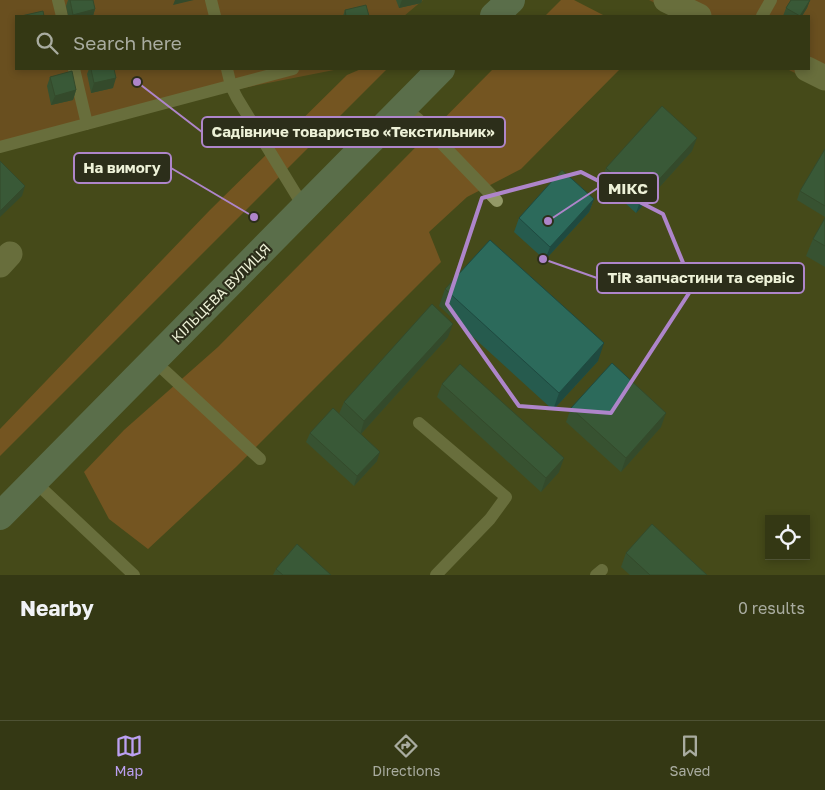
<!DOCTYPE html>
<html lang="en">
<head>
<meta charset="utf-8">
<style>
  :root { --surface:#343814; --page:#3f4322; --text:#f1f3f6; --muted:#a9aca0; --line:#4e5234; --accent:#bca0f2 }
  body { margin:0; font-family:"Golos Text",sans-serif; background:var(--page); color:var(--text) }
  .controls { position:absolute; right:15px; bottom:15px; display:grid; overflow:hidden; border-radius:0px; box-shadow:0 2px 8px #0003 }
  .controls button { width:45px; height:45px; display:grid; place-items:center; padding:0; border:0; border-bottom:1px solid var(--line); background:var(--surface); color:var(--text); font:25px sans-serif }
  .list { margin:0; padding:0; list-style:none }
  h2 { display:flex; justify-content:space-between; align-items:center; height:65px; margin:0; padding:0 20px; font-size:21px }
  h2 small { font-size:16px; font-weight:400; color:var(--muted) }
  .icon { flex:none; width:28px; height:28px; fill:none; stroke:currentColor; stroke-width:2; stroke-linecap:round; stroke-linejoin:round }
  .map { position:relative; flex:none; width:825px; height:575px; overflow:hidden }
  .search { position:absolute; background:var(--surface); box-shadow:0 2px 8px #0003; left:15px; right:15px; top:15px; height:55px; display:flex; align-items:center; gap:12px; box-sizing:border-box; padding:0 18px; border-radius:0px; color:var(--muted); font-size:19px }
  .sheet { height:145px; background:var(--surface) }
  nav { display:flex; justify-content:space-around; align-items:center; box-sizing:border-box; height:70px; border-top:1px solid var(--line); background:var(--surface); font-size:14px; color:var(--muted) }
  nav a { display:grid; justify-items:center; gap:2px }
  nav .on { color:var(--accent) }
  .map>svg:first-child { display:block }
  .green { fill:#965626 }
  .forest { fill:#ad622a }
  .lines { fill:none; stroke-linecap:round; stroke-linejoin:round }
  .lane { stroke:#939967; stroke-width:12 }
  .street { stroke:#939967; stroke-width:25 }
  .secondary { stroke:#749985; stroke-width:28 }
  .wall { fill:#265b4e }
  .shaded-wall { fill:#1f4a40 }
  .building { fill:#2c6a5b; stroke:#1f4a40 }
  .marked { fill:none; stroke:#ae85ca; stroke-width:4; stroke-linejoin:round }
  .labels { text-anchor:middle; stroke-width:4.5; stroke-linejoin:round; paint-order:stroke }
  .street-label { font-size:14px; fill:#edf1d7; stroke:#2c2e1a }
  .leader { fill:none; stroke:#ae85ca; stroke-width:2 }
  .callout-dot { fill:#ae85ca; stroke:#2c2e1a; stroke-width:2 }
  .callout { fill:#2c2e1a; stroke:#ae85ca; stroke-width:2 }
  .callout-label { font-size:15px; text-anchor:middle; font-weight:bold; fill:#edf1d7 }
</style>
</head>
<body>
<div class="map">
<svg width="825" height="575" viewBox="0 0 825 575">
  <rect width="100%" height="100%" fill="#454a1a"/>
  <path class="green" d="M0 0H423L404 16H16V69H339L208 95 0 143Z
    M649 0H825V88L787 69H809V16H681Z"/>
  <path class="forest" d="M561 0H574L605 16H545Z
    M361 69H387L0 456V429L210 210 347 75Z
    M493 69H620L521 169 467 197 429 232 441 262 236 467 148 549 109 519 84 472 124 430 218 347Z"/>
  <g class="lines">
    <path class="lane" d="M58 0 62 16
      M211 0 215 16
      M762 16 771 0
      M74 69 87 124
      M227 69 231 86 237 98 305 209
      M403 107 418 119 497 201
      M0 147 293 69
      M153 362 165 371 260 459
      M419 423 506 497 490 519 436 575
      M35 482 134 575
      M596 575 602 570"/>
    <path class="street" d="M666 0 699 16
      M807 69 825 78
      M0 265 10 254"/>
    <path class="secondary" d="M494 16 511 0
      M0 516 441 69"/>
  </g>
  <path class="wall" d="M68 0H70L95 9 93 16H68L66 6Z
    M396 0H422L421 3 399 8Z
    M791 0H810L807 8 802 16H783L786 8Z
    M345 10 369 16H343Z
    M89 69H114L113 88 91 93 87 74Z
    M50 77 76 90 73 100 51 105 47 86Z
    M825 149V217L797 200 800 191Z
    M692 151 636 213 601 181 606 168Z
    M594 199 589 212 545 260 514 232 519 218Z
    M825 218V267L806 256 813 239Z
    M445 289 598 361 553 410 439 306Z
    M448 337 361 434 377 461 354 486 306 442 310 433 339 414 344 402Z
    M442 384 559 472 541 492 437 397Z
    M571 408 661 427 621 472 566 422Z
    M626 553 707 575H630L621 567Z
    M276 569 331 575H273Z"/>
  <path class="shaded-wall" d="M175 0H194L173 5Z
    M402 0H422L421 3 399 8Z
    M810 0 807 8 802 16H800Z
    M95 9 93 16H73V15Z
    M116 78 113 88 91 93 94 83Z
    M76 90 73 100 51 105 55 96Z
    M697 138 692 151 636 213 641 199Z
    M25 186 22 196 0 217V211Z
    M594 199 589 212 545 260 550 247Z
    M453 324 448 337 360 435 364 421Z
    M604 343 598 361 553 410 559 393Z
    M666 413 661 427 621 472 626 458Z
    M380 452 377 461 354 486 357 476Z
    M564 458 559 472 541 492 546 478Z"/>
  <path class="building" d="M70 0H93L95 9 73 15Z
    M791 0H810L800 16 786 8Z
    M366 5 369 16H346L345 10Z
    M43 11 44 16H21Z
    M91 69H114L116 78 94 83Z
    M72 71 76 90 55 96 50 77Z
    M662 106 697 138 641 199 606 168Z
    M825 149V206L800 191Z
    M0 161 25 186 0 211Z
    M562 170 594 199 550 247 519 218Z
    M825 218V246L813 239Z
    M490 240 604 343 559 393 445 289Z
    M432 304 453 324 364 421 344 402Z
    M612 363 666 413 626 458 571 408Z
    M460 364 564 458 546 478 442 384Z
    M333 408 380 452 357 476 310 433Z
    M652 524 707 575H650L626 553Z
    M297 544 331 575H283L276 569Z"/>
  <path d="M0 0H825V575H0ZM581 172 663 214 693 287 611 413 519 406 447 304 482 198Z" fill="#454a1a" fill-opacity=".55" fill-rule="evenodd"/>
  <path class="marked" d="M581 172 663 214 693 287 611 413 519 406 447 304 482 198Z"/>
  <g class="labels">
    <g class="street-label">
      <text transform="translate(221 293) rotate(-45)" y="5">КІЛЬЦЕВА ВУЛИЦЯ</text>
    </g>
  </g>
  <path class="leader" d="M137 82L202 132M254 217L171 168M548 221L598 188M543 259L597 278"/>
  <g class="callout-dot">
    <circle cx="137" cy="82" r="5"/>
    <circle cx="254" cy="217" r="5"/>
    <circle cx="548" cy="221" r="5"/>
    <circle cx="543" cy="259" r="5"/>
  </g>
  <g class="callout">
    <rect x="202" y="117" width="303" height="30" rx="5"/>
    <rect x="74" y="153" width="97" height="30" rx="5"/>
    <rect x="598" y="173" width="60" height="30" rx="5"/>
    <rect x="597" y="263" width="207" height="30" rx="5"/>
  </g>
  <g class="callout-label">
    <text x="353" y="137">Садівниче товариство «Текстильник»</text>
    <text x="122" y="173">На вимогу</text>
    <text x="628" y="194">МІКС</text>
    <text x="701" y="283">TiR запчастини та сервіс</text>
  </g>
</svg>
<div class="controls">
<button><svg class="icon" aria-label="locate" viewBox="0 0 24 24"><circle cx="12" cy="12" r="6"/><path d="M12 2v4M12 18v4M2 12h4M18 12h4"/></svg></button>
</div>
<div class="search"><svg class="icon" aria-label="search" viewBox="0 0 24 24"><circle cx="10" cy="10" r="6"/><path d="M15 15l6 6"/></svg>Search here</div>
</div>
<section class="sheet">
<h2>Nearby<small>0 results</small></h2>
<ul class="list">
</ul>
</section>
<nav>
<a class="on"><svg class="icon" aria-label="map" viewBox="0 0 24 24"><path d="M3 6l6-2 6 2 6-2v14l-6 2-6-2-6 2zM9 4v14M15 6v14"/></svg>Map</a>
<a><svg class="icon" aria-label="directions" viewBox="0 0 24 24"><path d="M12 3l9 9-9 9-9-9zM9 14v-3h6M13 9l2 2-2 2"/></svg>Directions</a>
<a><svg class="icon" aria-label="saved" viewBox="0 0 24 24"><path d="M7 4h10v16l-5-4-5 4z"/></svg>Saved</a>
</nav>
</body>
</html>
